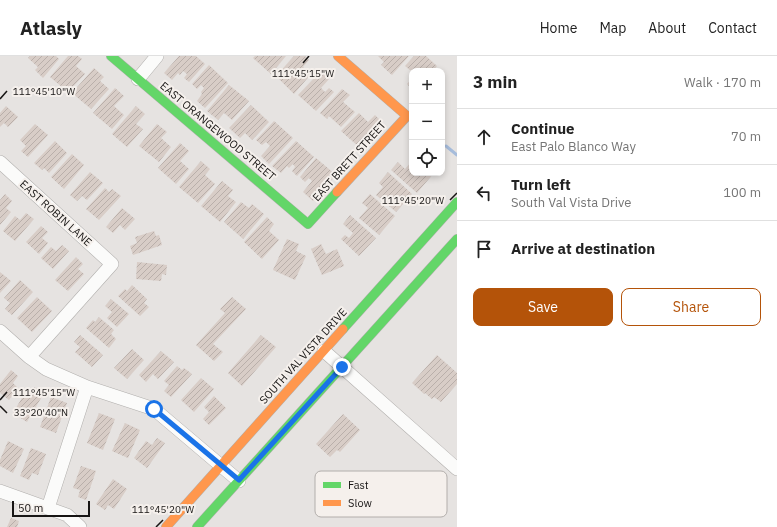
<!DOCTYPE html>
<html lang="en">
<head>
<meta charset="utf-8">
<style>
  :root { --surface:#fff; --page:#f6f6f6; --text:#222; --muted:#767676; --line:#e0e0e0; --accent:#b45309 }
  body { margin:0; font-family:"IBM Plex Sans",sans-serif; background:var(--page); color:var(--text) }
  .controls { position:absolute; right:12px; top:12px; display:grid; overflow:hidden; border-radius:8px; box-shadow:0 2px 6px #0003 }
  .controls button { width:36px; height:36px; display:grid; place-items:center; padding:0; border:0; border-bottom:1px solid var(--line); background:var(--surface); color:var(--text); font:20px sans-serif }
  .scale { position:absolute; left:12px; bottom:10px; width:78px; box-sizing:border-box; padding-left:4px; border:2px solid #171514; border-top:0; font-size:11px; line-height:14px; white-space:nowrap; color:#171514; -webkit-text-stroke:3px #f5f0ec; paint-order:stroke }
  .stop { position:absolute; width:12px; height:12px; margin:-9px; border:3px solid #1a73e8; border-radius:50%; background:#fff }
  .stop.end { background:#1a73e8; border-color:#fff; box-shadow:0 1px 4px #0008 }
  .list { margin:0; padding:0; list-style:none }
  h2 { display:flex; justify-content:space-between; align-items:center; height:52px; margin:0; padding:0 16px; font-size:17px }
  h2 small { font-size:13px; font-weight:400; color:var(--muted) }
  .list li { display:grid; grid-template-columns:26px 1fr auto; gap:12px; align-items:center; box-sizing:border-box; height:56px; padding:0 16px; border-top:1px solid var(--line) }
  .list b { display:block; font-size:15px; white-space:nowrap }
  .list p { margin:0; font-size:13px; white-space:nowrap; color:var(--muted) }
  .list em { font-size:13px; font-style:normal; color:var(--muted) }
  .actions { display:flex; gap:8px; padding:12px 16px }
  .actions a { flex:1; padding:9px 0; border:1px solid var(--accent); border-radius:8px; text-align:center; font-size:14px; color:var(--accent) }
  .actions .main { background:var(--accent); color:#fff }
  .icon { flex:none; width:22px; height:22px; fill:none; stroke:currentColor; stroke-width:2; stroke-linecap:round; stroke-linejoin:round }
  .map { position:relative; flex:none; width:457px; height:471px; overflow:hidden }
  header { display:flex; align-items:center; gap:24px; box-sizing:border-box; height:56px; padding:0 20px; background:var(--surface); border-bottom:1px solid var(--line) }
  header strong { font-size:19px }
  nav { display:flex; gap:22px; margin-inline-start:auto; font-size:14px }
  main { display:flex }
  aside { flex:1; background:var(--surface) }
  .map>svg:first-child { display:block }
  .lines { fill:none; stroke-linecap:round; stroke-linejoin:round }
  .stream { stroke:#a6bcdb; stroke-width:3 }
  .building { fill:url(#building-hatch) }
  .street-casing { stroke:#b1afad; stroke-width:14 }
  .fast-casing { stroke:#b1afad; stroke-width:10 }
  .slow-casing { stroke:#b1afad; stroke-width:10 }
  .street { stroke:#fbfbfa; stroke-width:13 }
  .fast { stroke:#63d668; stroke-width:9 }
  .slow { stroke:#ff974d; stroke-width:9 }
  .route { stroke:#1a73e8; stroke-width:5 }
  .ticks { fill:none; stroke:#171514; stroke-width:1.5 }
  .labels { text-anchor:middle; stroke-width:4; stroke-linejoin:round; paint-order:stroke }
  .street-label { font-size:11px; fill:#171514; stroke:#f5f0ec }
  .key { fill:#f5f0ec; stroke:#b2aeab; stroke-width:1 }
  .key-label { font-size:11px; fill:#171514 }
  .ticks-label { font-size:10px; text-anchor:middle; fill:#171514; stroke:#f5f0ec; stroke-width:4; stroke-linejoin:round; paint-order:stroke }
</style>
</head>
<body>
<header>
<strong>Atlasly</strong>
<nav><a>Home</a><a>Map</a><a>About</a><a>Contact</a></nav>
</header>
<main>
<div class="map">
<svg width="457" height="471" viewBox="0 0 457 471">
  <defs>
    <pattern id="building-hatch" width="6" height="6" patternUnits="userSpaceOnUse"><rect width="6" height="6" fill="#d8cdc7"/><path d="M-1 1l2-2M0 6l6-6M5 7l2-2" fill="none" stroke="#b9afaa"/></pattern>
  </defs>
  <rect width="100%" height="100%" fill="#e6e3e1"/>
  <g class="lines">
    <path class="stream" d="M446 90 457 99"/>
  </g>
  <path class="building" d="M30 0H56L59 3 43 22 35 14 38 11 28 2Z
    M68 0H78L82 3 76 10 85 18 68 36 50 21Z
    M179 0H196L205 8 189 26 184 22 187 18 183 15 180 19 178 17 172 24 164 17Z
    M255 0H286L271 18 253 2Z
    M294 0H305L309 4 303 11 311 18 294 38 276 20Z
    M378 0H409L392 19 381 9 384 6Z
    M414 0H426L437 10 433 15H411L405 10Z
    M209 9 228 27 205 52 197 45 202 38 201 36 204 32 201 29 197 33 192 28Z
    M94 12 104 21 100 25 109 33 91 53 72 37Z
    M322 14 330 22 321 32 325 36 329 32 334 36 316 55 298 39Z
    M412 22V33L407 28Z
    M229 29 249 45 232 64 224 57 218 64 207 55Z
    M115 32 124 40 114 50 124 59 112 73 93 57Z
    M342 33 350 39 343 46 355 56 341 71 329 60 327 63 320 57Z
    M251 49 269 66 252 84 245 77 240 82 229 72Z
    M6 50 18 61 8 71 4 67 0 71V57Z
    M136 50 145 58 136 68 143 73 127 91 112 78Z
    M359 57 368 66 375 59 383 67 360 92 341 75Z
    M274 65 293 82 269 108 261 100 270 90 266 86 262 89 256 84Z
    M35 68 48 79 28 101 21 95 26 90 20 84Z
    M157 68 167 76 161 82 171 91 159 106 139 90Z
    M55 85 67 97 49 117 44 112 42 114 34 107Z
    M296 85 314 101 297 120 292 115 295 111 293 108 289 112 287 110 281 117 272 110Z
    M180 87 189 95 180 105 189 113 176 128 158 112Z
    M72 98 84 109 64 133 51 121Z
    M316 102 336 119 313 145 303 136 312 125 309 122 305 126 300 121Z
    M201 105 210 113 205 119 215 128 198 147 179 131Z
    M412 105V117H432L433 118 417 137 391 114 398 106 405 113Z
    M90 116 103 127 87 144 82 140 77 145 70 139Z
    M388 116 412 138 396 156 376 139 383 131 379 127Z
    M222 125 233 134 228 140 236 146 220 166 201 150Z
    M105 132 109 136 112 133 121 140 99 164 86 153Z
    M5 138 12 145 6 152 11 156 0 169V144Z
    M370 138 395 160 379 179 359 162 368 152 362 147Z
    M241 146 249 152 252 148 264 158 243 183 224 166Z
    M122 152 135 163 125 174 120 169 113 177 106 171Z
    M26 157 34 163 15 185 3 175 15 160 20 164Z
    M350 159 376 182 359 200 341 183 345 179 349 182 353 177 343 168Z
    M267 161 274 168 269 175 279 184 262 203 244 186Z
    M41 170 48 176 42 182 48 187 39 198 26 186Z
    M154 175 156 180 159 179 162 189 133 199 130 190 137 187 135 181Z
    M287 183 299 188 296 195 306 200 295 224 273 214Z
    M321 188 326 198 337 193 344 210 322 219 311 193Z
    M62 189 69 195 53 213 41 202 51 191 56 195Z
    M76 201 83 208 78 213 84 218 68 235 55 224Z
    M137 206 167 209 166 219 162 218 161 225 136 223Z
    M0 216 11 225 0 237Z
    M20 224 33 236 12 259 5 253 10 247 4 242Z
    M132 229 147 243 144 247 149 251 140 260 118 240 125 233 127 235Z
    M37 241 52 255 32 276 17 262Z
    M232 241 246 253 213 288 223 296 214 305 196 289 225 257 220 253Z
    M111 243 129 258 117 271 107 262 112 256 105 250Z
    M99 261 114 274 111 278 116 283 109 292 86 272 93 264 95 266Z
    M80 279 103 299 92 311 75 296 80 291 74 286Z
    M261 279 276 291 242 330 228 317Z
    M132 293 144 304 127 323 114 312Z
    M161 295 174 306 158 323 153 318 146 326 139 319Z
    M437 299 457 317V328L441 346 434 341 432 343 425 337 424 338 412 327Z
    M177 310 182 314 184 312 192 318 171 341 164 335 169 329 164 325Z
    M11 314 18 320 13 327 18 332 9 344 0 337V328Z
    M201 322 214 333 194 356 181 344Z
    M34 331 44 337 27 366 13 357 26 335 30 337Z
    M214 340 226 352 209 369 203 363 209 356 204 351Z
    M51 341 67 347 56 377 40 371Z
    M99 357 115 363 103 394 87 387Z
    M343 358 360 374 340 396 337 394 330 401 316 388Z
    M125 367 140 374 128 402 112 395Z
    M157 382 165 387 147 412 134 402 146 385 152 389Z
    M8 385 24 393 13 417 0 410V404Z
    M31 392 46 398 38 419 32 417 29 424 20 420Z
    M81 410 96 415 86 444 78 441 80 434 73 432Z
    M113 423 127 433 114 453 108 449 105 454 96 448Z
    M11 462 19 465 17 471H7Z"/>
  <g class="lines">
    <defs>
      <path id="street" d="M138 23 157 0
        M0 106 112 208 29 301
        M0 275 29 301 46 313 87 331 154 353 239 425
        M324 295 457 413
        M0 435 67 459 80 471
        M48 452 87 331"/>
      <path id="fast" d="M111 0 308 168 337 136
        M343 273 457 146
        M197 471 457 183"/>
      <path id="slow" d="M337 136 407 60 338 0
        M166 471 343 273"/>
    </defs>
    <use href="#street" class="street-casing"/>
    <use href="#fast" class="fast-casing"/>
    <use href="#slow" class="slow-casing"/>
    <use href="#street" class="street"/>
    <use href="#fast" class="fast"/>
    <use href="#slow" class="slow"/>
  </g>
  <g class="lines">
    <path class="route" d="M154 353 239 424 342 311"/>
  </g>
  <path class="ticks" d="M303 7 309 0M0 43 7 35M450 144 457 137M0 344 7 336M0 350 7 357M156 471 163 464"/>
  <g class="labels">
    <g class="street-label">
      <text transform="translate(218 75) rotate(40)" y="4">EAST ORANGEWOOD STREET</text>
      <text transform="translate(349 105) rotate(-48)" y="4">EAST BRETT STREET</text>
      <text transform="translate(56 157) rotate(42)" y="4">EAST ROBIN LANE</text>
      <text transform="translate(303 300) rotate(-48)" y="4">SOUTH VAL VISTA DRIVE</text>
    </g>
  </g>
  <rect x="315" y="415" width="132" height="46" rx="6" class="key"/>
  <rect x="323" y="426" width="18" height="6" fill="#63d668"/>
  <rect x="323" y="444" width="18" height="6" fill="#ff974d"/>
  <g class="key-label">
    <text x="348" y="433">Fast</text>
    <text x="348" y="451">Slow</text>
  </g>
  <g class="ticks-label">
    <text x="303" y="21">111°45'15"W</text>
    <text x="44" y="39">111°45'10"W</text>
    <text x="413" y="148">111°45'20"W</text>
    <text x="44" y="340">111°45'15"W</text>
    <text x="41" y="360">33°20'40"N</text>
    <text x="163" y="457">111°45'20"W</text>
  </g>
</svg>
<div class="controls">
<button>+</button>
<button>−</button>
<button><svg class="icon" aria-label="locate" viewBox="0 0 24 24"><circle cx="12" cy="12" r="6"/><path d="M12 2v4M12 18v4M2 12h4M18 12h4"/></svg></button>
</div>
<div class="scale">50 m</div>
<div class="stop" style="left:154px;top:353px"></div>
<div class="stop end" style="left:342px;top:311px"></div>
</div>
<aside>
<h2>3 min<small>Walk · 170 m</small></h2>
<ul class="list">
<li><svg class="icon" aria-label="ahead" viewBox="0 0 24 24"><path d="M12 20V5M6 11l6-6 6 6"/></svg><div><b>Continue</b><p>East Palo Blanco Way</p></div><em>70 m</em></li>
<li><svg class="icon" aria-label="left" viewBox="0 0 24 24"><path d="M17 20v-9H6M10 6l-5 5 5 5"/></svg><div><b>Turn left</b><p>South Val Vista Drive</p></div><em>100 m</em></li>
<li><svg class="icon" aria-label="arrive" viewBox="0 0 24 24"><path d="M6 21V4h12l-3 4 3 4H6"/></svg><div><b>Arrive at destination</b></div></li>
</ul>
<div class="actions"><a class="main">Save</a><a>Share</a></div>
</aside>
</main>
</body>
</html>
